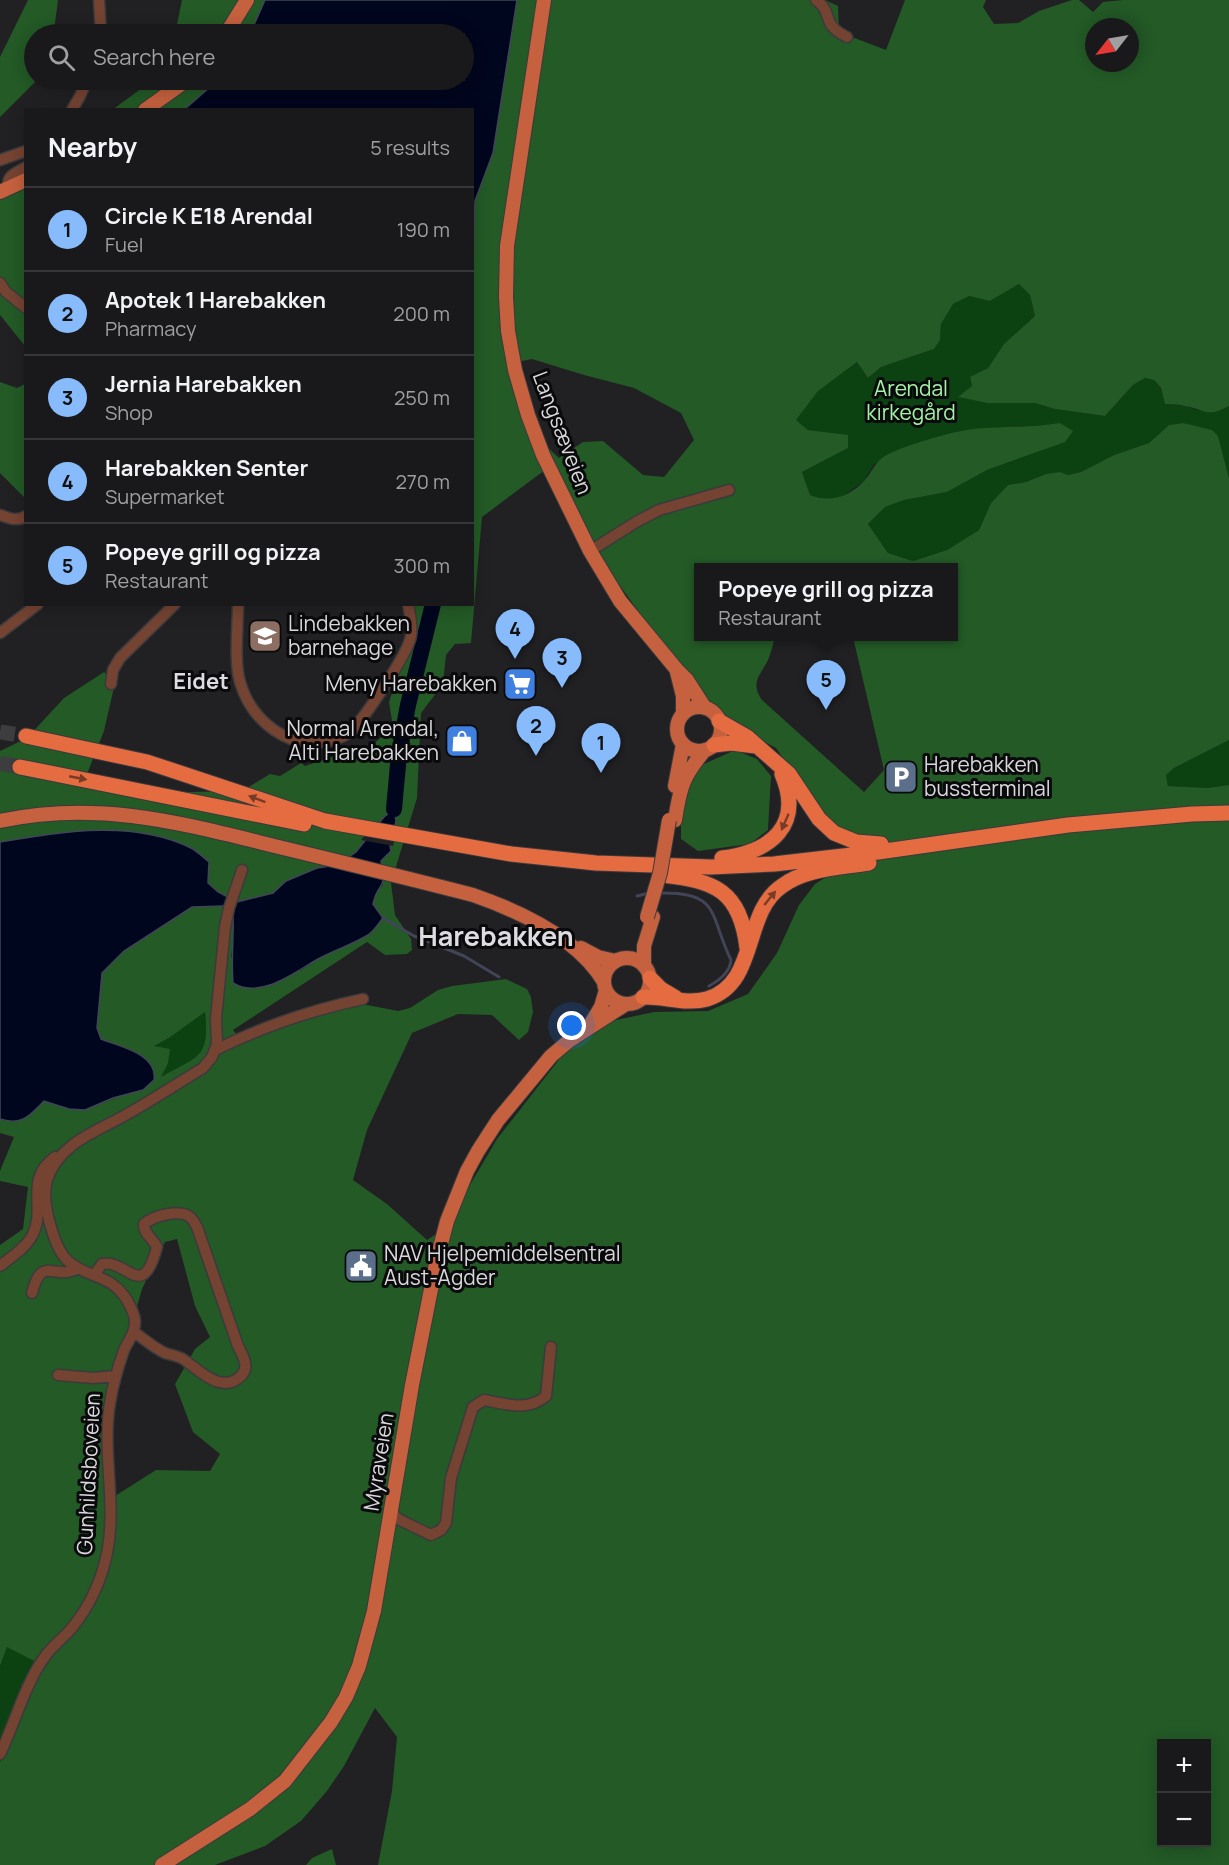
<!DOCTYPE html>
<html lang="en">
<head>
<meta charset="utf-8">
<style>
  :root { --surface:#19181a; --page:#262527; --text:#f1f3f6; --muted:#9fa0a2; --line:#373739; --accent:#87bbfb }
  body { margin:0; font-family:Manrope,sans-serif; background:var(--page); color:var(--text) }
  .controls { position:absolute; right:18px; bottom:18px; display:grid; overflow:hidden; border-radius:0px; box-shadow:0 3px 15px #0003 }
  .controls button { width:54px; height:54px; display:grid; place-items:center; padding:0; border:0; border-bottom:2px solid var(--line); background:var(--surface); color:var(--text); font:30px sans-serif }
  .compass { position:absolute; left:1085px; top:18px; width:54px; height:54px; border-radius:50%; background:var(--surface); box-shadow:0 3px 15px #0003; rotate:239deg }
  .you { position:absolute; left:572px; top:1026px; width:21px; height:21px; margin:-15px; border:4px solid #fff; border-radius:50%; background:#1a73e8; box-shadow:0 0 0 9px #1a73e833 }
  .badge { display:grid; place-items:center; width:39px; height:39px; border-radius:50%; background:var(--accent); color:#111; font-size:20px; font-weight:700 }
  .pin { position:absolute; translate:-50% -50px; filter:drop-shadow(0 2px 3px #0008) }
  .pin::after { content:''; position:absolute; top:32px; width:21px; height:18px; background:inherit; clip-path:polygon(0 0,100% 0,50% 100%) }
  .popup { position:absolute; left:694px; top:563px; width:264px; height:78px; box-sizing:border-box; display:grid; place-content:center; border-radius:0px; background:var(--surface); filter:drop-shadow(0 2px 4px #0005); font-size:20px; white-space:nowrap; color:var(--muted) }
  .popup b { font-size:22px; color:var(--text) }
  .popup::after { content:''; position:absolute; left:50%; top:100%; margin-left:-12px; border:12px solid transparent; border-top-color:var(--surface) }
  .list { margin:0; padding:0; list-style:none }
  h2 { display:flex; justify-content:space-between; align-items:center; height:78px; margin:0; padding:0 24px; font-size:26px }
  h2 small { font-size:20px; font-weight:400; color:var(--muted) }
  .list li { display:grid; grid-template-columns:39px 1fr auto; gap:18px; align-items:center; box-sizing:border-box; height:84px; padding:0 24px; border-top:2px solid var(--line) }
  .list b { display:block; font-size:22px; white-space:nowrap }
  .list p { margin:0; font-size:20px; white-space:nowrap; color:var(--muted) }
  .list em { font-size:20px; font-style:normal; color:var(--muted) }
  .icon { flex:none; width:33px; height:33px; fill:none; stroke:currentColor; stroke-width:2; stroke-linecap:round; stroke-linejoin:round }
  .map { position:relative; flex:none; width:1229px; height:1865px; overflow:hidden }
  .search { position:absolute; background:var(--surface); box-shadow:0 3px 15px #0003; left:24px; top:24px; width:450px; height:66px; display:flex; align-items:center; gap:15px; box-sizing:border-box; padding:0 21px; border-radius:33px; color:var(--muted); font-size:22px }
  .panel { position:absolute; background:var(--surface); box-shadow:0 3px 15px #0003; left:24px; top:108px; width:450px; height:498px; border-radius:0px }
  .map>svg:first-child { display:block }
  .green { fill:#0c4211 }
  .forest { fill:#235a26; fill-rule:evenodd }
  .water { fill:#00061e; stroke:#414557; stroke-width:1.5 }
  .pier { fill:#212023 }
  .lines { fill:none; stroke-linecap:round; stroke-linejoin:round }
  .stream { stroke:#414557; stroke-width:3 }
  .river { stroke:#00061e; stroke-width:16 }
  .highway-tunnel { stroke:#3d3c3f; stroke-width:15; stroke-dasharray:15 8; stroke-linecap:butt }
  .minor-casing { stroke:#3b3a3d; stroke-width:13 }
  .major-casing { stroke:#3b3a3d; stroke-width:16 }
  .highway-casing { stroke:#3b3a3d; stroke-width:17 }
  .minor { stroke:#744332; stroke-width:10 }
  .major { stroke:#c5613e; stroke-width:14 }
  .highway { stroke:#e56c41; stroke-width:15 }
  .major-bridge-casing { stroke:#3b3a3d; stroke-width:16; stroke-linecap:butt }
  .major-bridge { stroke:#c5613e; stroke-width:14 }
  .oneway { fill:#783b26 }
  .labels { text-anchor:middle; stroke-width:6; stroke-linejoin:round; paint-order:stroke }
  .park-label { font-size:21px; fill:#a4f3a4; stroke:#0a0a0c }
  .street-label { font-size:21px; fill:#d9d9db; stroke:#0a0a0c }
  .poi-label { font-size:21px; fill:#d9d9db; stroke:#0a0a0c; text-anchor:start }
  .neighbourhood-label { font-size:22px; font-weight:bold; fill:#dddde1; stroke:#0a0a0c }
  .district-label { font-size:27px; font-weight:bold; fill:#dddde1; stroke:#0a0a0c }
</style>
</head>
<body>
<div class="map">
<svg width="1229" height="1865" viewBox="0 0 1229 1865">
  <rect width="100%" height="100%" fill="#212023"/>
  <path class="green" d="M1019 284 1030 295 1035 316 1004 344 988 368 970 377 972 386 959 397 987 403H1035L1055 409 1105 416 1133 385 1145 378 1154 380 1161 389 1165 404 1186 406 1196 410H1221L1229 406V478L1218 436 1183 423 1169 425 1149 443 1114 455 1081 472 1068 475 1060 472 1046 474 1026 482 1008 485 991 503 979 530 947 550 913 561 888 553 868 524 885 507 904 500 947 492 987 470 1037 452 1060 423 1038 427 1023 426 971 430 951 434 874 464 864 481 840 498 821 499 810 495 802 472 848 448 834 434 808 430 796 420 817 391 857 362 868 378 881 367 934 349 940 340 941 324 953 304 969 296 990 301Z
    M1229 740V785L1208 788 1168 786 1166 775 1174 768Z
    M205 1012C210 1061 199 1056 160 1078L153 1047 169 1038Z
    M7 1646 40 1664 12 1738 0 1762V1666Z"/>
  <path class="forest" d="M28 0H58L54 31 53 34H34L35 82 0 117V57Z
    M182 0H265L250 34H175Z
    M517 0H825L838 6 839 32 886 50 905 0H986L983 7 994 24 1018 23 1039 11 1072 0H1079L1093 12 1103 2 1123 0H1229V406C1207 418 1206 410 1185 406 1179 404 1171 405 1165 404L1161 388 1154 380 1145 378 1133 385 1105 416 1055 409 1035 403H987L958 397 972 386 970 377 988 368 1004 344 1035 316 1030 295 1019 284 990 301 969 296 953 304 941 324 940 340 934 349 881 367 868 378 857 362 818 391 796 420 808 430 848 435V448L802 472 810 495C830 503 849 497 864 481 875 469 874 460 893 452 914 443 950 432 973 429 1002 426 1031 428 1060 423L1073 431 1065 442 987 470 947 492 904 500 885 507 868 524 888 553 913 561 947 550 979 530 991 503 1008 485 1026 482 1046 474 1060 472 1068 475 1081 472 1114 455 1149 443 1169 425 1183 423 1212 430 1218 436 1229 478V740L1174 768 1166 775 1168 786 1208 788 1229 785V1865H378L392 1791 397 1737 375 1708 344 1766 327 1791 301 1821 265 1846 215 1865H0V1762L12 1738 40 1664 7 1647 0 1666V1245L23 1229 28 1187 0 1181V1171L14 1137 0 1133V1119C21 1126 30 1116 44 1101L85 1110 128 1093 129 1049 101 1040 97 1028 102 973 124 951 192 907 224 906 233 910 234 935 231 957 300 971 317 960 373 904 375 894 383 885 381 861 390 846 396 821 394 809 384 817 356 852 337 865 317 868 286 881 273 893 237 902 218 892 208 883 209 862 193 848 65 832 0 842V751L27 738 64 698 104 672 115 683 104 731 85 779 134 788 189 792 235 791 247 788 270 774 280 776 301 763 305 766 344 753H363L393 727 389 702 401 667 408 613 406 605 472 604V264L475 201 493 153ZM1094 27H1130V63H1094ZM532 359 584 375 634 388 681 413 694 440 664 477 643 475 603 441 583 442 559 458 542 442 512 363ZM549 467 618 583 702 699 737 727 776 748 826 820 859 856 815 884 799 905 777 953 748 994 708 1011 654 1012 602 1023 561 1057 497 1139 444 1229 427 1240 387 1204 353 1180 367 1130 412 1033 458 1014 492 1015 519 1040 528 1032 533 1012 531 997 527 989 506 979 452 986 438 990 410 1008 398 1011 362 1004 289 1017 240 1038 233 1030 367 942 385 955 407 954 412 950 411 939 395 915 391 883 417 798 421 713 443 684 446 655 455 644 471 643 482 517ZM698 568H954V636L853 637 884 770 864 792 762 700C750 682 760 676 768 660 771 653 773 644 775 637L698 636ZM205 1012C210 1059 198 1056 161 1077L168 1063 170 1049 154 1046 169 1038ZM177 1239 195 1306 210 1337 195 1349 175 1384 193 1432 220 1454 210 1471 156 1470 115 1496 110 1443 113 1391 142 1289 165 1242ZM1162 1744H1206V1842H1162Z
    M153 80H218L185 109 112 110Z
    M25 174V346L0 315V187Z
    M0 382 17 388 25 384V498L0 473Z
    M735 750 757 759 771 776 768 830 750 844 698 851 681 839V811L695 768Z
    M332 1849 336 1865H306L312 1858Z"/>
  <path class="water" d="M265 0H517L493 153 475 201 473 264 472 110 185 109 218 80H464V34H250Z
    M394 809 396 821 390 846 391 851 381 861C388 892 378 880 373 904L383 918C379 923 374 931 368 935 352 945 334 950 318 959 295 972 260 1000 233 983 231 959 234 935 233 911L224 906 192 907 124 951 102 973 97 1028 101 1039C121 1047 158 1054 154 1080L143 1090 113 1098 85 1110 69 1109 44 1101C30 1116 21 1126 0 1119V842C61 832 132 819 191 848 197 851 203 857 209 862L208 883 218 892 237 902 273 893 286 881 317 868 337 865 356 852 384 817Z"/>
  <path class="pier" d="M373 826 397 831 393 846 361 840Z"/>
  <g class="lines">
    <path class="stream" d="M658 893C721 891 709 915 731 960 730 972 720 980 709 986
      M637 896 649 893
      M383 918 414 936 464 956 499 977"/>
    <path class="river" d="M394 809 399 754 408 705 433 604"/>
    <path class="highway-tunnel" d="M0 732 26 736
      M0 763 20 767"/>
    <defs>
      <path id="minor" d="M99 0 101 34
        M816 0C835 14 819 23 847 37
        M72 110 80 96 87 80
        M0 160 26 151
        M9 188C5 176 16 173 26 167
        M0 283 6 292 26 308
        M0 515C9 518 17 522 26 516
        M590 551 636 522 659 510 729 490
        M238 604C238 626 234 662 240 682 251 720 288 751 329 741 336 739 345 737 350 732 364 719 408 654 411 636 413 626 410 615 408 604
        M0 633 38 604
        M111 684 113 670 120 658 175 604
        M215 1050C262 1027 311 1010 363 999
        M0 1266C11 1257 27 1247 33 1234 46 1207 24 1179 55 1157
        M95 1274 102 1264C128 1259 142 1303 157 1247 153 1239 143 1233 144 1224 153 1216 181 1208 191 1218 194 1221 195 1224 197 1227L238 1346C243 1356 250 1367 241 1376 221 1395 199 1370 183 1359 178 1356 171 1355 165 1353 154 1348 144 1339 134 1332
        M32 1293C42 1253 55 1282 78 1268
        M58 1375 93 1378 115 1376
        M392 1514 400 1520 431 1535 441 1530 446 1523 451 1478 473 1407 484 1400C506 1404 527 1412 546 1396L551 1347
        M0 1754C15 1723 25 1683 46 1655 53 1646 63 1638 71 1629 90 1606 103 1577 108 1548 116 1500 102 1450 110 1403 113 1384 118 1367 124 1350 128 1341 136 1332 135 1321 135 1314 130 1306 127 1300 110 1273 88 1279 68 1261 59 1253 53 1235 50 1224 46 1210 43 1194 47 1180 59 1142 99 1131 129 1113 154 1099 178 1083 203 1068L212 1057 217 1044 216 1018 225 927 229 908 242 870"/>
      <path id="major" d="M544 0 507 246 506 297 508 331 515 370 528 415 543 455 590 551 620 601 677 670 687 680 705 708
        M226 34 247 0
        M145 110 187 80
        M0 192 26 180
        M677 672 683 696V714
        M677 729a22 22 0 1 1 44 0a22 22 0 1 1-44 0Z
        M675 786 683 744
        M675 820C680 787 683 776 705 750
        M0 821C103 799 188 825 287 849 349 864 411 879 473 895 519 911 578 938 604 982
        M581 948 598 957 615 961
        M604 981a23 23 0 1 1 46 0a23 23 0 1 1-46 0Z
        M644 966V946L653 917
        M590 1025 601 1007 606 990
        M162 1865 250 1809 285 1781 331 1722 346 1697 359 1666 374 1611 412 1385 437 1259 447 1221 467 1171 478 1151 498 1120 551 1056 570 1040 626 1004"/>
      <path id="highway" d="M719 721 747 737 789 774 819 819 834 833 856 842 881 844
        M26 736 147 762 325 821 511 854 596 863 710 867 774 864 878 852 1068 825 1192 814 1229 813
        M714 745 731 743 756 746
        M20 767 304 824
        M722 858C770 852 804 826 782 774
        M662 875C715 881 740 890 747 948
        M650 978 661 989 676 998
        M643 997C664 996 686 1005 707 999 759 983 742 913 782 886 806 868 840 868 869 863"/>
    </defs>
    <use href="#minor" class="minor-casing"/>
    <use href="#major" class="major-casing"/>
    <use href="#highway" class="highway-casing"/>
    <use href="#minor" class="minor"/>
    <use href="#major" class="major"/>
    <use href="#highway" class="highway"/>
    <defs>
      <path id="major-bridge" d="M647 917 660 873 669 820"/>
    </defs>
    <use href="#major-bridge" class="major-bridge-casing"/>
    <use href="#major-bridge" class="major-bridge"/>
  </g>
  <defs><path id="oneway-solid" d="M-6-.8H1V-3.2L6.5 0L1 3.2V.8H-6Z" transform="scale(1.5)"/></defs>
  <g class="oneway">
    <use href="#oneway-solid" transform="translate(78 778) rotate(11)"/>
    <use href="#oneway-solid" transform="translate(257 799) rotate(-159)"/>
    <use href="#oneway-solid" transform="translate(785 822) rotate(114)"/>
    <use href="#oneway-solid" transform="translate(770 898) rotate(-51)"/>
  </g>
  <defs>
    <symbol id="school-square" viewBox="-11 -11 22 22"><rect x="-9" y="-9" width="18" height="18" rx="4" fill="#8d6e63" stroke="#0a0a0c"/><path d="M0-5L7-2L0 1L-7-2ZM-4 1L0 2.5L4 1V4Q0 6-4 4Z" fill="#fff"/></symbol>
    <symbol id="supermarket-square" viewBox="-11 -11 22 22"><rect x="-9" y="-9" width="18" height="18" rx="4" fill="#3f7fe0" stroke="#0a0a0c"/><path d="M-6-5.5h2.5l.6 2H6L4.5 2H-2.5L-4.4-4H-6ZM-1.5 3.2a1.3 1.3 0 1 0 .1 0ZM3 3.2a1.3 1.3 0 1 0 .1 0Z" fill="#fff"/></symbol>
    <symbol id="shop-square" viewBox="-11 -11 22 22"><rect x="-9" y="-9" width="18" height="18" rx="4" fill="#3f7fe0" stroke="#0a0a0c"/><path d="M-5-2.5h2.3a2.7 3.5 0 0 1 5.4 0H5L5.5 6h-11ZM-1.5-2.5h3a1.5 2.3 0 0 0-3 0Z" fill="#fff"/></symbol>
    <symbol id="parking-square" viewBox="-11 -11 22 22"><rect x="-9" y="-9" width="18" height="18" rx="4" fill="#5c6f8a" stroke="#0a0a0c"/><path d="M-3.5-5.5H1a3.5 3.5 0 0 1 0 7H-1V5.5H-3.5ZM-1-3.4V-.6H.8a1.4 1.4 0 0 0 0-2.8Z" fill="#fff"/></symbol>
    <symbol id="civic-square" viewBox="-11 -11 22 22"><rect x="-9" y="-9" width="18" height="18" rx="4" fill="#5c6f8a" stroke="#0a0a0c"/><path d="M-.6-6.5H3V-4.5H.6V-3L4-1V1h2V6H-6V1h2V-1L-.6-3ZM-1.2 2.5V6h2.4V2.5Z" fill="#fff"/></symbol>
  </defs>
  <g fill-rule="evenodd">
    <use href="#school-square" x="246" y="617" width="38" height="38"/>
    <use href="#supermarket-square" x="501" y="665" width="38" height="38"/>
    <use href="#shop-square" x="443" y="722" width="38" height="38"/>
    <use href="#parking-square" x="882" y="758" width="38" height="38"/>
    <use href="#civic-square" x="342" y="1247" width="38" height="38"/>
  </g>
  <g class="labels">
    <g class="park-label">
      <text x="911" y="396">Arendal<tspan x="911" dy="24">kirkegård</tspan></text>
    </g>
    <g class="street-label">
      <text transform="translate(562 433) rotate(69)" y="7">Langsæveien</text>
      <text transform="translate(379 1462) rotate(-81)" y="7">Myraveien</text>
      <text transform="translate(89 1474) rotate(-87)" y="7">Gunhildsboveien</text>
    </g>
    <g class="poi-label">
      <text x="288" y="631">Lindebakken<tspan x="288" dy="24">barnehage</tspan></text>
      <text x="497" y="691" text-anchor="end">Meny Harebakken</text>
      <text x="439" y="736" text-anchor="end">Normal Arendal,<tspan x="439" dy="24">Alti Harebakken</tspan></text>
      <text x="924" y="772">Harebakken<tspan x="924" dy="24">bussterminal</tspan></text>
      <text x="384" y="1261">NAV Hjelpemiddelsentral<tspan x="384" dy="24">Aust-Agder</tspan></text>
    </g>
    <g class="neighbourhood-label">
      <text x="201" y="689">Eidet</text>
    </g>
    <g class="district-label">
      <text x="496" y="946">Harebakken</text>
    </g>
  </g>
</svg>
<div class="controls">
<button>+</button>
<button>−</button>
</div>
<svg class="compass" viewBox="-18 -18 36 36"><path d="M0-13l5 13h-10z" fill="#e53935"/><path d="M0 13l5-13h-10z" fill="#9fa0a2"/></svg>
<div class="you"></div>
<div class="pin badge" style="left:601px;top:773px">1</div>
<div class="pin badge" style="left:536px;top:756px">2</div>
<div class="pin badge" style="left:562px;top:688px">3</div>
<div class="pin badge" style="left:515px;top:659px">4</div>
<div class="pin badge" style="left:826px;top:710px">5</div>
<div class="popup"><b>Popeye grill og pizza</b>Restaurant</div>
<div class="search"><svg class="icon" aria-label="search" viewBox="0 0 24 24"><circle cx="10" cy="10" r="6"/><path d="M15 15l6 6"/></svg>Search here</div>
<section class="panel">
<h2>Nearby<small>5 results</small></h2>
<ul class="list">
<li><span class="badge">1</span><div><b>Circle K E18 Arendal</b><p>Fuel</p></div><em>190 m</em></li>
<li><span class="badge">2</span><div><b>Apotek 1 Harebakken</b><p>Pharmacy</p></div><em>200 m</em></li>
<li><span class="badge">3</span><div><b>Jernia Harebakken</b><p>Shop</p></div><em>250 m</em></li>
<li><span class="badge">4</span><div><b>Harebakken Senter</b><p>Supermarket</p></div><em>270 m</em></li>
<li><span class="badge">5</span><div><b>Popeye grill og pizza</b><p>Restaurant</p></div><em>300 m</em></li>
</ul>
</section>
</div>
</body>
</html>
